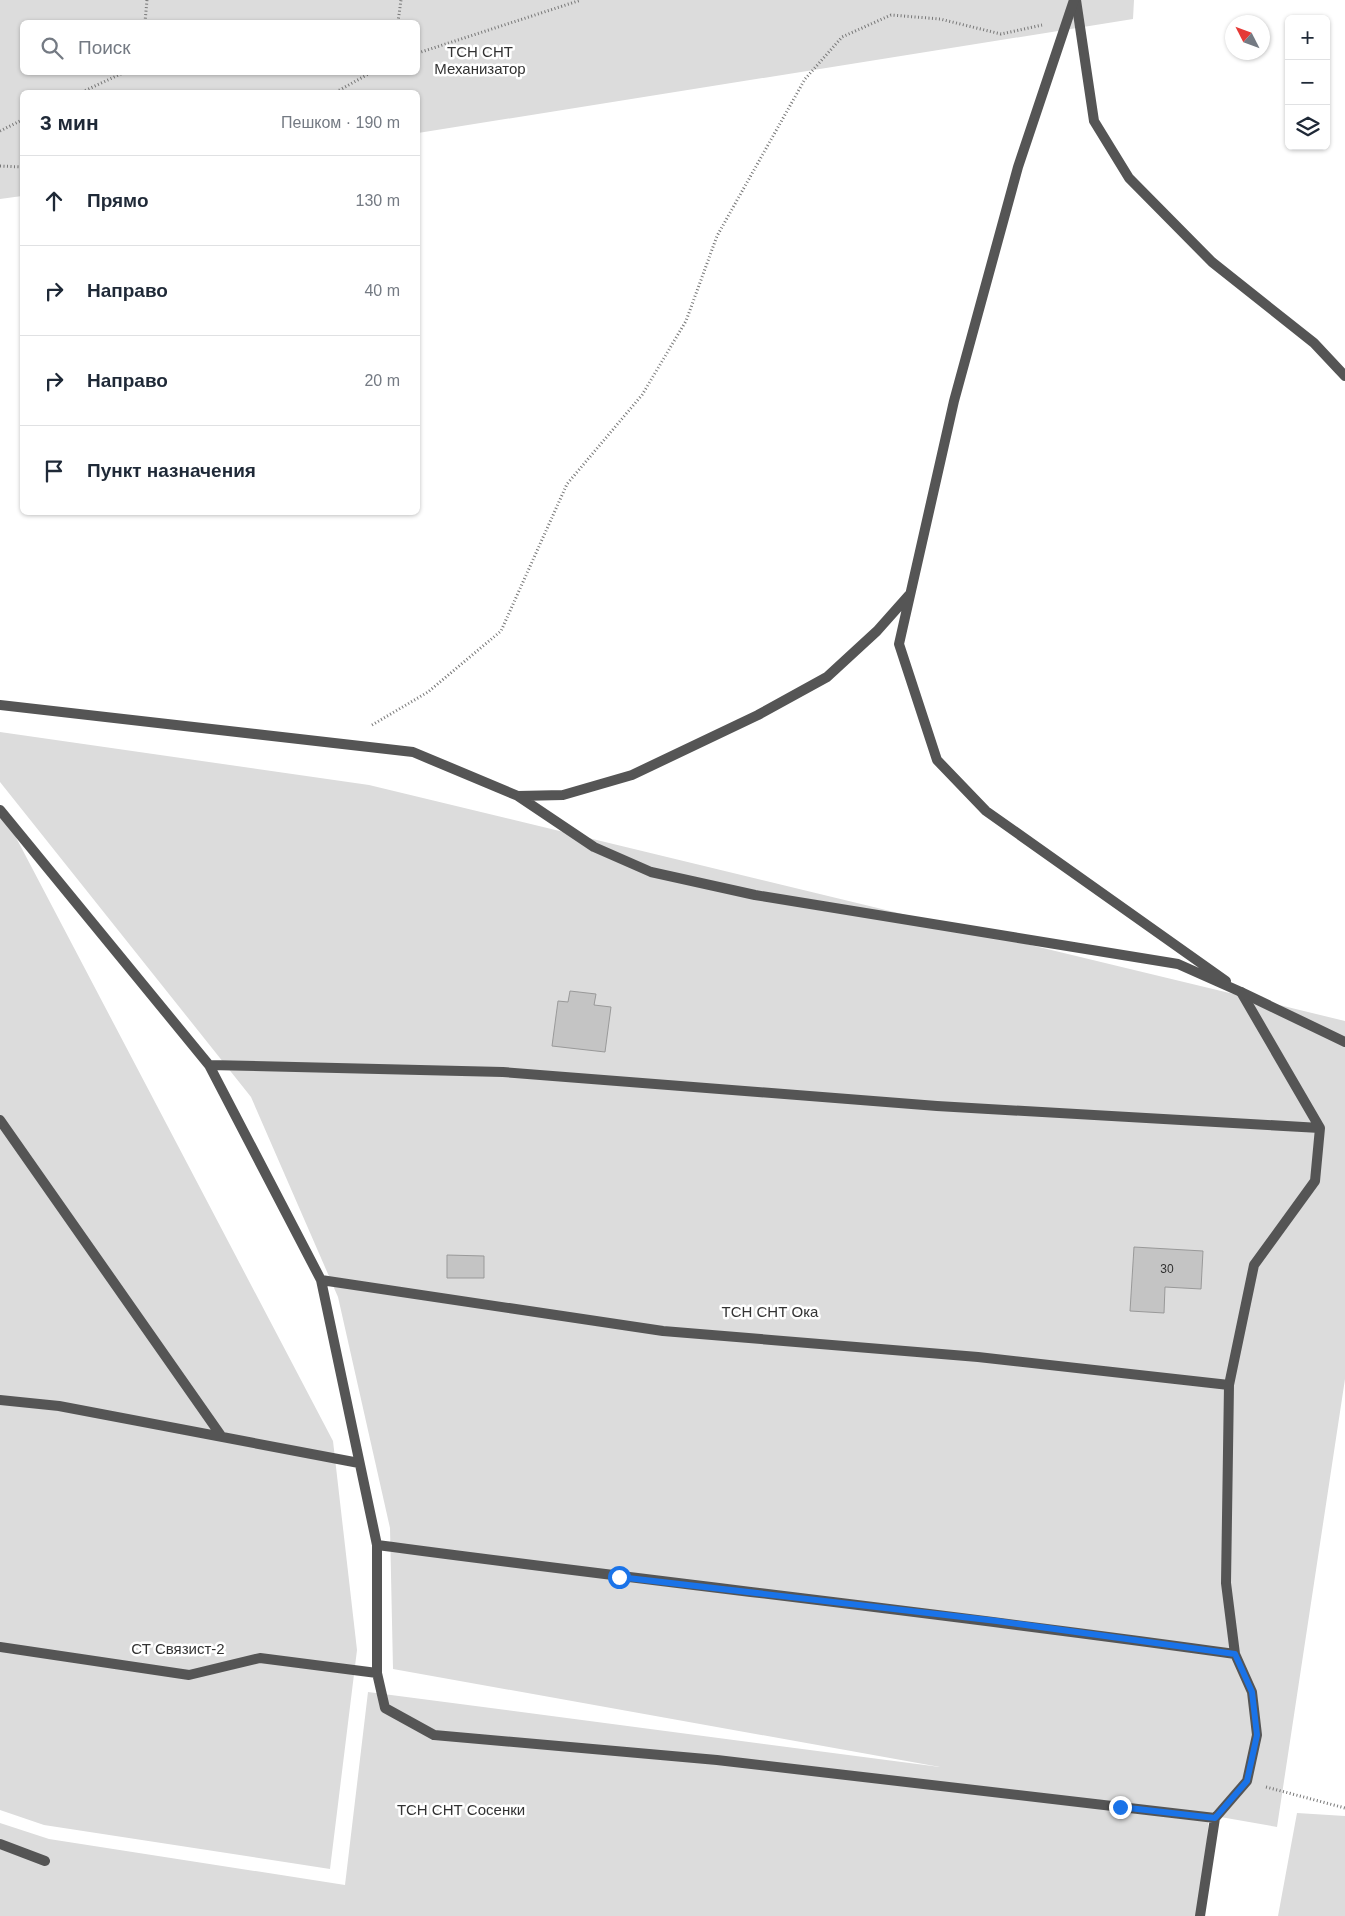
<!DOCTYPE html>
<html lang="ru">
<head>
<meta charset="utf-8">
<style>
  :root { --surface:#fff; --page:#f2f2f3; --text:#1f2937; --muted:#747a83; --line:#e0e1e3 }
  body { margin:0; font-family:Helvetica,sans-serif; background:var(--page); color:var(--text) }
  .controls { position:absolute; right:15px; top:15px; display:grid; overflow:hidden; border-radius:8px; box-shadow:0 1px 4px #0004 }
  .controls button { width:45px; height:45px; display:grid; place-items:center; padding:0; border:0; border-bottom:1px solid var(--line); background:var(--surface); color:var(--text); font:25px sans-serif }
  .compass { position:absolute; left:1225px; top:15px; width:45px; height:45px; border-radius:50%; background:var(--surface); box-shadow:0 1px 4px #0004; rotate:312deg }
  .stop { position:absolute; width:15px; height:15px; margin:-11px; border:4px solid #1a73e8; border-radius:50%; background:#fff }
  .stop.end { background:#1a73e8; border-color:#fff; box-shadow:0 1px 5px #0008 }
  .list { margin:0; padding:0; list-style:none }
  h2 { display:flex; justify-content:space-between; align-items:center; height:65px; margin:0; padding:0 20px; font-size:21px }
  h2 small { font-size:16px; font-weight:400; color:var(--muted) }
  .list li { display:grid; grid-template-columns:32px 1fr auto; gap:15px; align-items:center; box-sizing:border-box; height:90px; padding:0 20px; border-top:1px solid var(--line) }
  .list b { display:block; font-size:19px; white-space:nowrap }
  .list em { font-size:16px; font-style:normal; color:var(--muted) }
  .icon { flex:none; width:28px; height:28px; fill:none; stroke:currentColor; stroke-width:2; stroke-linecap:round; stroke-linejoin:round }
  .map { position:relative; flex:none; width:1345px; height:1916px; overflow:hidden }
  .search { position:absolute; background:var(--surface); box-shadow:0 1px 4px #0004; left:20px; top:20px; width:400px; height:55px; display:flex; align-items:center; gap:12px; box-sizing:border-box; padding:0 18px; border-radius:8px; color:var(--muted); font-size:19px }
  .panel { position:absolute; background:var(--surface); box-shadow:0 1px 4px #0004; left:20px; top:90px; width:400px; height:425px; border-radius:8px }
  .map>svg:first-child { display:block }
  .green { fill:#dcdcdc; fill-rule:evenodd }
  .building { fill:#c4c4c4; stroke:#999 }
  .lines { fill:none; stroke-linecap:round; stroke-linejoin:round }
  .path { stroke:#777; stroke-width:3; stroke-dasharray:1 2.5; stroke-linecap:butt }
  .service { stroke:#555; stroke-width:10 }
  .minor { stroke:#555; stroke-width:10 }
  .route { stroke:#1a73e8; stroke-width:6 }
  .labels { text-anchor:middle; stroke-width:5; stroke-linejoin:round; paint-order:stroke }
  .number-label { font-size:12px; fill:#313131 }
  .park-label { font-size:15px; fill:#333; stroke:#fff }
</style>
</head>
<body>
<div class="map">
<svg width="1345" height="1916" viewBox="0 0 1345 1916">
  <rect width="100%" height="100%" fill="#fff"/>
  <path class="green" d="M0 0H1134L1133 19 418 133V92H22V196L0 199ZM22 22H418V72H22Z
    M0 732 369 785 1345 1021V1379L1277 1827 1209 1815 1201 1916H0V1823L49 1839 345 1885 368 1692 940 1767 393 1669 390 1528 338 1297 251 1097 0 782Z
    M0 807 333 1441 357 1650 330 1869 44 1825 0 1810Z
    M1297 1813 1345 1816V1916H1278Z"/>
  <path class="building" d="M570 991 596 994 594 1005 611 1007 605 1052 552 1046 558 1001 568 1002Z
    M1134 1247 1203 1251 1201 1289 1165 1287 1164 1313 1130 1311Z
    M447 1255 484 1256V1278H447Z"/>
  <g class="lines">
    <path class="path" d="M145 22 147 0
      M398 22 401 0
      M418 53 581 0
      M82 92 125 72
      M336 92 372 72
      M0 131 22 120
      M0 166 22 167
      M372 725 428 692 501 631 567 484 642 395 686 321 717 236 805 79 842 37 891 15 940 19 1001 34 1042 25
      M1266 1787 1345 1808"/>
    <path class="service" d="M1076 0 1094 121 1129 178 1212 262 1314 343 1345 376
      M0 810 209 1065 321 1280 377 1545V1673
      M209 1065 503 1072 937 1106 1320 1128
      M0 1120 222 1437
      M321 1280 663 1331 978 1357 1229 1385
      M0 1400 59 1406 359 1463
      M377 1545C663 1583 950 1614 1235 1654
      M0 1647 189 1675 260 1658 377 1673 385 1708 434 1735 717 1760 1215 1818
      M0 1844 45 1861
      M1200 1916 1215 1818 1247 1781 1257 1735 1252 1692 1235 1654 1226 1583 1229 1385 1254 1265 1315 1181 1320 1128 1241 992"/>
    <path class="minor" d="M1074 0 1018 167 954 401 899 644 937 760 986 811 1226 981
      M0 705 413 752 518 796 594 847 651 872 755 895 1178 964 1241 992 1345 1042
      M518 796 563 795 632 775 758 715 827 677 877 631 909 595"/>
  </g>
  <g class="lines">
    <path class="route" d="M619 1577 997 1621 1235 1654 1252 1692 1257 1735 1247 1781 1215 1818 1120 1807"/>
  </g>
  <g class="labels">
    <g class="number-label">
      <text x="1167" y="1273">30</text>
    </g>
    <g class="park-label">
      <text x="480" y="57">ТСН СНТ<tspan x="480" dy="17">Механизатор</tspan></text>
      <text x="770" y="1317">ТСН СНТ Ока</text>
      <text x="178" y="1654">СТ Связист-2</text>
      <text x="461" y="1815">ТСН СНТ Сосенки</text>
    </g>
  </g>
</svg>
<div class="controls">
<button>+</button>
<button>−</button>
<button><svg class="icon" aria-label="layers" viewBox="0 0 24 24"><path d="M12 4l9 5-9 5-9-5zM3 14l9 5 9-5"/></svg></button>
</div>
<svg class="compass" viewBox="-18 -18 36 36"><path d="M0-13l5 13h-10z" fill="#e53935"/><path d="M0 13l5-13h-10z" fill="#747a83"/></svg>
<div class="stop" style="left:619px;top:1577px"></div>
<div class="stop end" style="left:1120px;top:1807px"></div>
<div class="search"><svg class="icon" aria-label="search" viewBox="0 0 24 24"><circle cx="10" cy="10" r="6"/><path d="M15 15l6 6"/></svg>Поиск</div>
<section class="panel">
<h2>3 мин<small>Пешком · 190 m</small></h2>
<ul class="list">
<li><svg class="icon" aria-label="ahead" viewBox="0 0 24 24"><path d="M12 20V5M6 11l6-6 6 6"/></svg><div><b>Прямо</b></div><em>130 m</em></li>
<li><svg class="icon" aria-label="right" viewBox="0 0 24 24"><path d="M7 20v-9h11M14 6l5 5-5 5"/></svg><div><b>Направо</b></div><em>40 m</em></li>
<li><svg class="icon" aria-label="right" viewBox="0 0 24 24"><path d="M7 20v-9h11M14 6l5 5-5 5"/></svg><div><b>Направо</b></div><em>20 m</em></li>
<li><svg class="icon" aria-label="arrive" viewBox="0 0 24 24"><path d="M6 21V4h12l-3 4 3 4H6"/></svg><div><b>Пункт назначения</b></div></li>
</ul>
</section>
</div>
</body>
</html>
